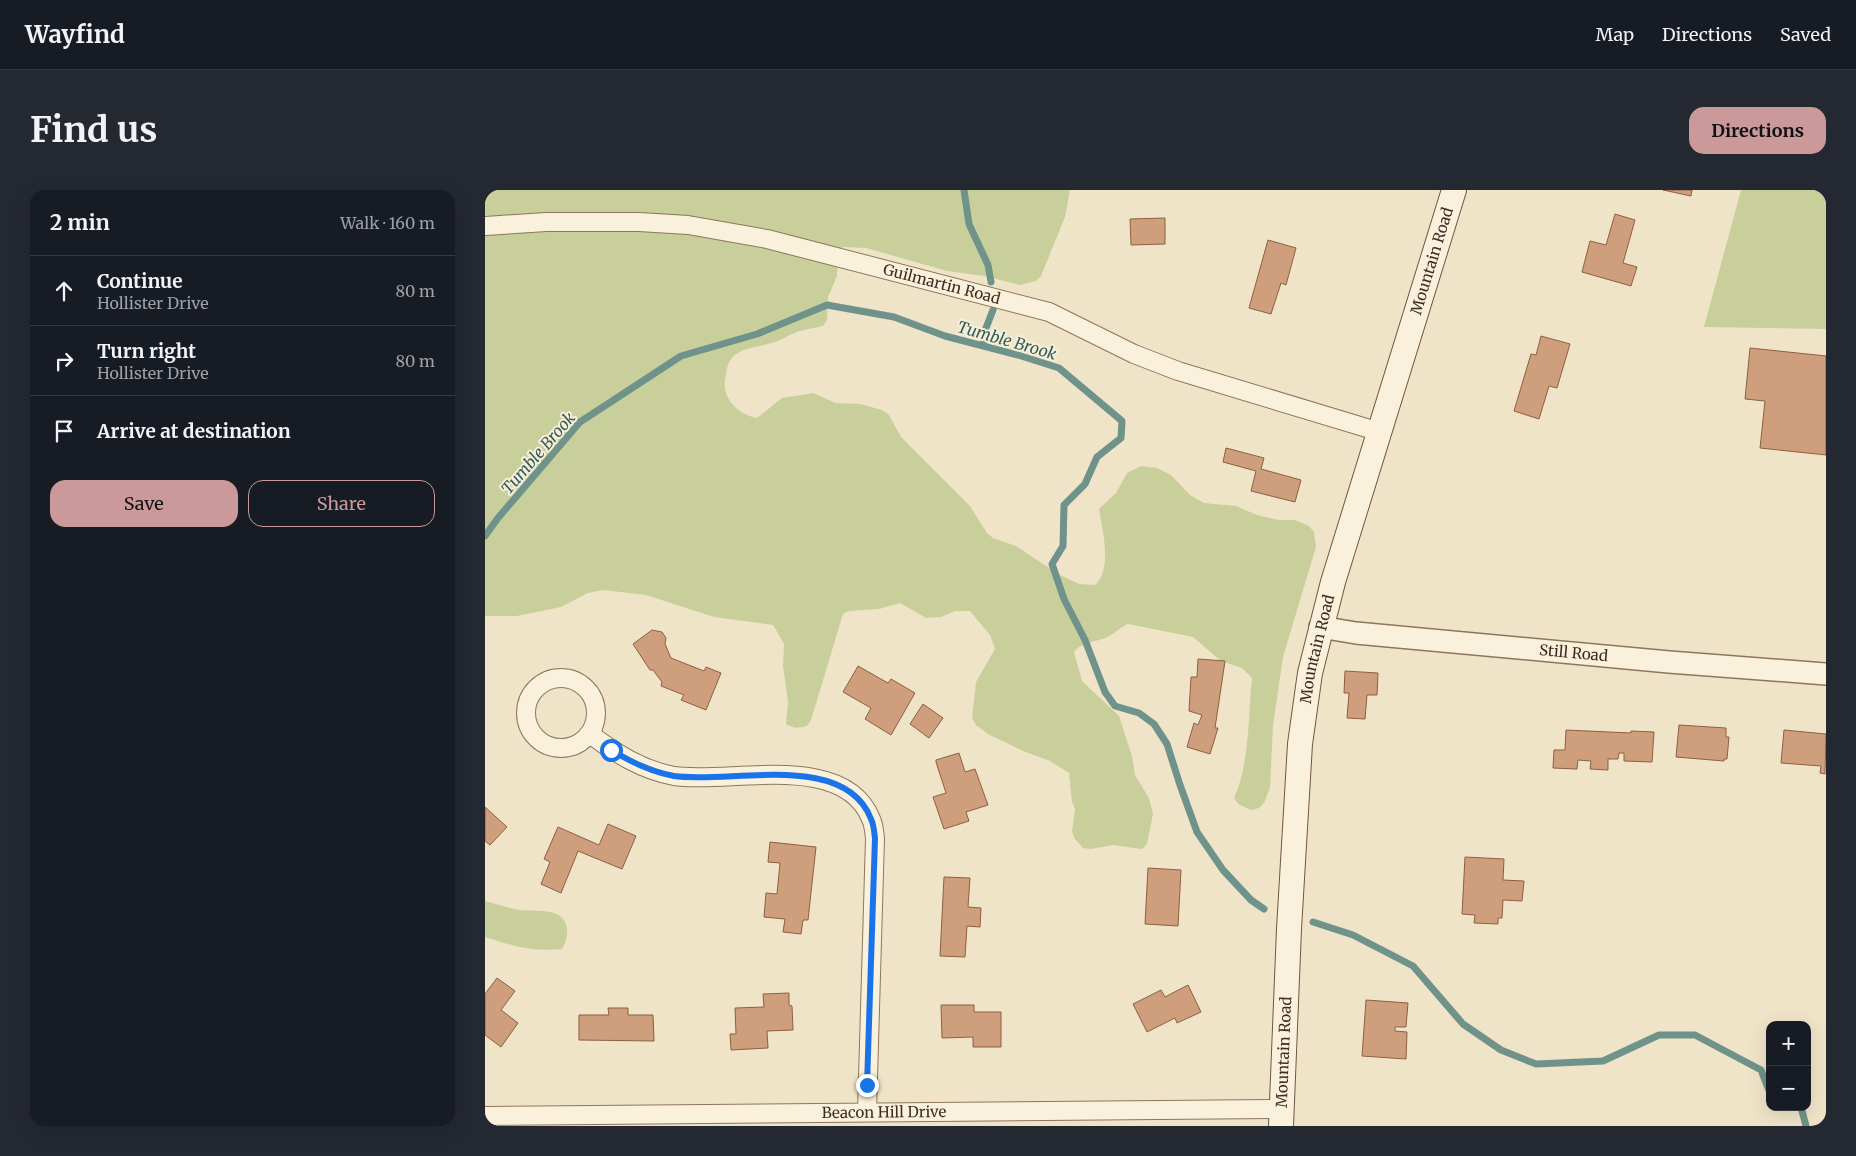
<!DOCTYPE html>
<html lang="en">
<head>
<meta charset="utf-8">
<style>
  :root { --surface:#171b24; --page:#242831; --text:#f1f3f6; --muted:#9ea1a6; --line:#363941; --accent:#cc999b }
  body { margin:0; font-family:Merriweather,serif; background:var(--page); color:var(--text) }
  .controls { position:absolute; right:15px; bottom:15px; display:grid; overflow:hidden; border-radius:10px; box-shadow:0 5px 20px #0002 }
  .controls button { width:45px; height:45px; display:grid; place-items:center; padding:0; border:0; border-bottom:1px solid var(--line); background:var(--surface); color:var(--text); font:25px sans-serif }
  .stop { position:absolute; width:15px; height:15px; margin:-11px; border:4px solid #1a73e8; border-radius:50%; background:#fff }
  .stop.end { background:#1a73e8; border-color:#fff; box-shadow:0 1px 5px #0008 }
  .list { margin:0; padding:0; list-style:none }
  h2 { display:flex; justify-content:space-between; align-items:center; height:65px; margin:0; padding:0 20px; font-size:21px }
  h2 small { font-size:16px; font-weight:400; color:var(--muted) }
  .list li { display:grid; grid-template-columns:32px 1fr auto; gap:15px; align-items:center; box-sizing:border-box; height:70px; padding:0 20px; border-top:1px solid var(--line) }
  .list b { display:block; font-size:19px; white-space:nowrap }
  .list p { margin:0; font-size:16px; white-space:nowrap; color:var(--muted) }
  .list em { font-size:16px; font-style:normal; color:var(--muted) }
  .actions { display:flex; gap:10px; padding:15px 20px }
  .actions a { flex:1; padding:11px 0; border:1px solid var(--accent); border-radius:15px; text-align:center; font-size:18px; color:var(--accent) }
  .actions .main { background:var(--accent); color:#111 }
  .icon { flex:none; width:28px; height:28px; fill:none; stroke:currentColor; stroke-width:2; stroke-linecap:round; stroke-linejoin:round }
  .map { position:relative; flex:none; width:1341px; height:936px; overflow:hidden; border-radius:15px }
  header { display:flex; align-items:center; gap:30px; box-sizing:border-box; height:70px; padding:0 25px; background:var(--surface); border-bottom:1px solid var(--line) }
  header strong { font-size:24px }
  nav { display:flex; gap:28px; margin-inline-start:auto; font-size:18px }
  .intro { display:flex; align-items:center; justify-content:space-between; box-sizing:border-box; height:120px; padding:0 30px }
  h1 { margin:0; font-size:35px }
  .button { padding:12px 22px; border-radius:15px; background:var(--accent); color:#111; font-size:18px; font-weight:700 }
  main { display:flex; gap:30px; padding:0 30px }
  aside { flex:1; background:var(--surface); border-radius:15px; box-shadow:0 5px 20px #0002 }
  .map>svg:first-child { display:block }
  .green { fill:#c9cf9b }
  .lines { fill:none; stroke-linecap:round; stroke-linejoin:round }
  .stream { stroke:#6f938a; stroke-width:7 }
  .building { fill:#cf9f7d; stroke:#8d5f41 }
  .minor-casing { stroke:#8d765c; stroke-width:20 }
  .tertiary-casing { stroke:#8d765c; stroke-width:24 }
  .secondary-casing { stroke:#6f573f; stroke-width:26 }
  .minor { stroke:#faf1dc; stroke-width:18 }
  .tertiary { stroke:#faf1dc; stroke-width:21 }
  .secondary { stroke:#faf1dc; stroke-width:24 }
  .route { stroke:#1a73e8; stroke-width:6 }
  .labels { text-anchor:middle; stroke-width:4; stroke-linejoin:round; paint-order:stroke }
  .street-label { font-size:15px; fill:#3d2e20; stroke:#f7eed8 }
  .water-label { font-size:16px; font-style:italic; fill:#2f5d5a; stroke:#f7eed8 }
</style>
</head>
<body>
<header>
<strong>Wayfind</strong>
<nav><a>Map</a><a>Directions</a><a>Saved</a></nav>
</header>
<div class="intro"><h1>Find us</h1><a class="button">Directions</a></div>
<main>
<aside>
<h2>2 min<small>Walk · 160 m</small></h2>
<ul class="list">
<li><svg class="icon" aria-label="ahead" viewBox="0 0 24 24"><path d="M12 20V5M6 11l6-6 6 6"/></svg><div><b>Continue</b><p>Hollister Drive</p></div><em>80 m</em></li>
<li><svg class="icon" aria-label="right" viewBox="0 0 24 24"><path d="M7 20v-9h11M14 6l5 5-5 5"/></svg><div><b>Turn right</b><p>Hollister Drive</p></div><em>80 m</em></li>
<li><svg class="icon" aria-label="arrive" viewBox="0 0 24 24"><path d="M6 21V4h12l-3 4 3 4H6"/></svg><div><b>Arrive at destination</b></div></li>
</ul>
<div class="actions"><a class="main">Save</a><a>Share</a></div>
</aside>
<div class="map">
<svg width="1341" height="936" viewBox="0 0 1341 936">
  <rect width="100%" height="100%" fill="#f0e4c8"/>
  <path class="green" d="M0 0H585L580 27 556 86 551 91 535 95 499 86 462 81 381 58 358 57 353 62 352 86 343 107 342 130 338 136C330 138 322 139 315 141 305 144 297 150 287 153 266 159 244 157 241 184 240 190 239 196 241 203 246 217 258 225 272 228L297 208 329 203 350 213 375 214 397 220 404 225 416 247 485 316 502 343 508 348 531 356 573 384 594 394 610 395C628 378 617 340 614 319L631 303 642 283 656 276 672 278 686 285 705 305 719 313 751 316 772 325 794 330H810L824 336 829 342 831 357 798 467 788 536 785 598 779 613 774 618 766 620 753 614 749 608C765 573 763 526 767 488L757 478 736 471 708 447 643 434C636 437 632 441 626 445 614 453 598 450 589 462L597 491 634 526 647 566 650 585 664 608 668 624 662 654 657 659 628 655 606 659 598 658 589 648 587 641 590 619 587 612 584 583 565 571 538 561 503 544 491 535 487 528 491 492 510 459 505 445 485 421H470L456 427 441 428 415 413 394 419 364 421 358 424 326 530 322 536C313 538 309 539 301 534L303 512 298 476 299 454 288 435 229 427 161 405 118 400 103 403 76 417 32 426H0Z
    M1256 0H1341V139L1219 137Z
    M0 711C11 714 23 718 34 720 50 722 81 716 82 740 82 748 81 752 77 759 48 762 28 756 0 747Z"/>
  <g class="lines">
    <path class="stream" d="M479 0 484 34 503 75 506 92
      M498 156 501 138 508 120
      M0 346 13 328 95 232 196 166 272 144 342 115 409 127 460 146 533 165 574 178 637 231 636 248 612 267 600 294 579 315 578 356 567 374 579 409 600 450 620 502 630 516 654 523 669 534 682 554 695 595 712 642 738 680 766 710 779 719
      M828 732 868 745 928 776 978 834 1016 860 1051 874 1118 871 1174 845H1210L1276 880 1285 903
      M1316 917 1321 936"/>
  </g>
  <path class="building" d="M1178 0H1207L1206 6Z
    M1130 24 1150 30 1138 73 1152 77 1146 96 1097 82 1105 51 1121 55Z
    M680 28V54L646 55 645 29Z
    M783 50 811 58 801 95 796 93 786 124 764 118Z
    M1056 146 1085 154 1072 198 1064 196 1054 229 1029 221 1046 164 1051 165Z
    M1265 158 1341 166V265L1275 258 1280 211 1260 209Z
    M741 258 779 268 776 279 816 290 810 312 766 301 771 281 738 272Z
    M167 440 177 442 181 448 180 454 186 468 219 481 221 477 236 483 221 520 196 510 199 505 176 496 177 492 168 480H165L148 454Z
    M713 469 740 471 730 538H733L725 564 702 557 709 533 713 535 717 525 704 521 706 487H712Z
    M373 476 403 493 406 489 430 503 406 545 380 529 386 518 358 502Z
    M860 481 893 483 892 505H882L880 529 862 528 864 503H859Z
    M438 514 458 528 444 548 425 534Z
    M1194 535 1241 538V547H1244L1242 569H1239V571L1191 567Z
    M1081 540 1146 543V541L1169 542 1167 572 1139 571V563H1134L1133 569H1123V580L1105 579 1106 571 1093 570 1092 579 1068 578 1069 560H1080Z
    M1299 540 1341 544 1340 584 1335 583 1336 576 1296 573Z
    M474 563 480 582 490 579 503 615 481 622 484 631 459 639 448 607 461 603 451 572V570Z
    M0 617 22 637 5 655 0 651Z
    M123 634 151 646 137 679 93 661 76 703 56 694 65 672 59 669 73 637 114 655Z
    M285 652 331 657 323 730H318L316 744 298 742 300 729 279 727 281 703 292 704 295 673 283 672Z
    M980 667 1019 669 1018 690 1039 691 1037 711 1018 710 1017 728H1013V734L989 733 990 725 977 724Z
    M663 678 696 680 693 736 660 734Z
    M459 687 485 688 483 717 496 718 495 737 482 736 480 767 455 766Z
    M12 788 30 801 16 820 33 833 16 857 0 845V804Z
    M703 795 716 822 692 833 690 828 662 842 648 814 676 800 680 807Z
    M304 803V815L307 816 308 840 282 841 283 858 246 860 245 844H251L250 818 279 817 278 804Z
    M881 810 923 813 921 837H910V841L922 842 921 869 877 866Z
    M456 815H489V822H516V857H488V847L457 848Z
    M123 818H143V825H168L169 851 94 850V825H124Z"/>
  <g class="lines">
    <defs>
      <g id="minor">
        <path id="s1" d="M0 36 61 32H154L203 35 282 49 564 122 649 164 693 181 895 242"/>
        <circle cx="76" cy="523" r="35"/>
        <path d="M105 544C130 563 157 580 189 586 245 594 359 561 386 629 389 635 389 642 390 648L382 922"/>
        <path id="s2" d="M0 926 797 919"/>
      </g>
      <g id="tertiary">
        <path id="s3" d="M835 437 871 443 1184 472 1341 484"/>
      </g>
      <g id="secondary">
        <path id="s4" d="M796 936 804 739 815 554 825 483 848 392 969 0"/>
      </g>
    </defs>
    <use href="#minor" class="minor-casing"/>
    <use href="#tertiary" class="tertiary-casing"/>
    <use href="#secondary" class="secondary-casing"/>
    <use href="#minor" class="minor"/>
    <use href="#tertiary" class="tertiary"/>
    <use href="#secondary" class="secondary"/>
  </g>
  <g class="lines">
    <path class="route" d="M126 560C146 572 166 582 189 586 245 594 360 561 386 629 389 635 389 642 390 648L382 895"/>
  </g>
  <g class="labels">
    <g class="street-label">
      <text dy="5" stroke="none"><textPath href="#s4" startOffset="884">Mountain Road</textPath></text>
      <text dy="5" stroke="none"><textPath href="#s1" startOffset="464">Guilmartin Road</textPath></text>
      <text dy="5" stroke="none"><textPath href="#s4" startOffset="479">Mountain Road</textPath></text>
      <text dy="5" stroke="none"><textPath href="#s3" startOffset="255">Still Road</textPath></text>
      <text dy="5" stroke="none"><textPath href="#s4" startOffset="74">Mountain Road</textPath></text>
      <text dy="5" stroke="none"><textPath href="#s2" startOffset="399">Beacon Hill Drive</textPath></text>
    </g>
    <g class="water-label">
      <text transform="translate(522 150) rotate(16)" y="6">Tumble Brook</text>
      <text transform="translate(53 263) rotate(-49)" y="6">Tumble Brook</text>
    </g>
  </g>
</svg>
<div class="controls">
<button>+</button>
<button>−</button>
</div>
<div class="stop" style="left:126px;top:560px"></div>
<div class="stop end" style="left:382px;top:895px"></div>
</div>
</main>
</body>
</html>
